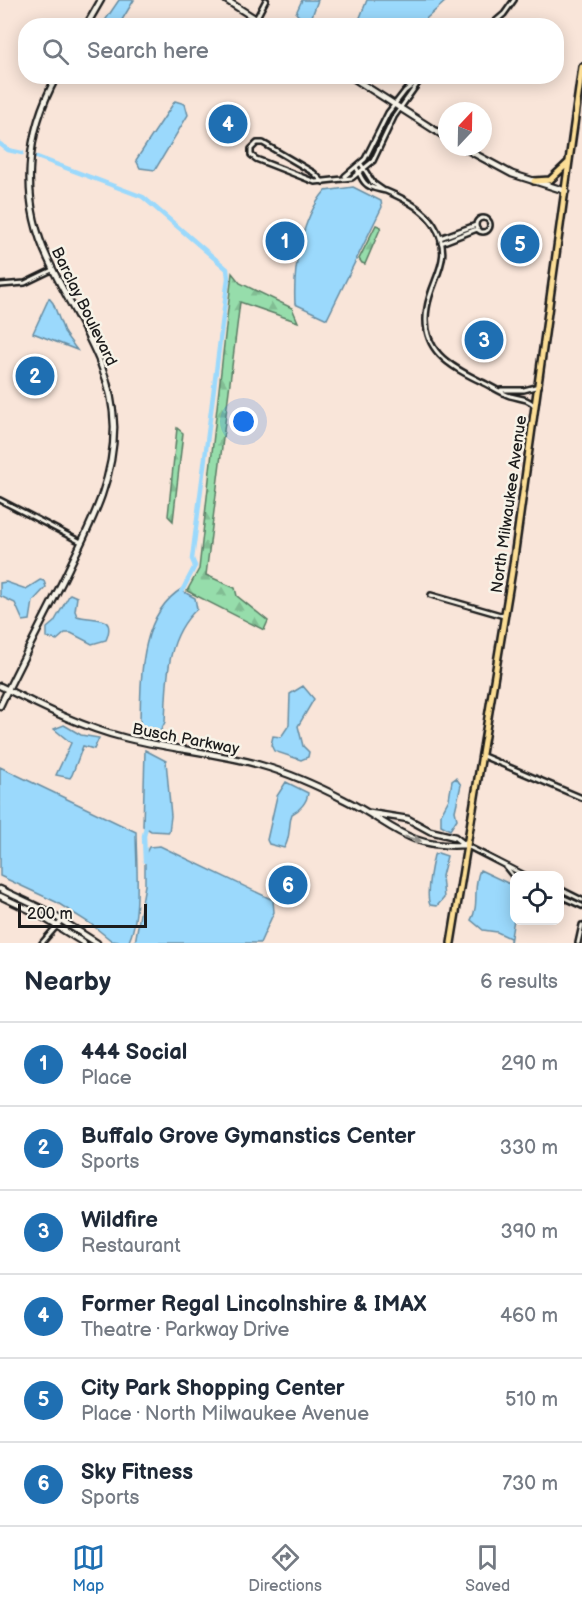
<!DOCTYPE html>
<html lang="en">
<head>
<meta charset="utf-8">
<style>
  :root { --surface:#fff; --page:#f6f6f7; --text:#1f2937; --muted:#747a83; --line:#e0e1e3; --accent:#1f6fb2 }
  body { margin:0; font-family:"Balsamiq Sans",sans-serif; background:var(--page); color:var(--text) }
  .controls { position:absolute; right:18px; bottom:18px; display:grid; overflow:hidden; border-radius:12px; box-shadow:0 3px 15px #0003 }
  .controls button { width:54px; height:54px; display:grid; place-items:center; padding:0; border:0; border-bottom:2px solid var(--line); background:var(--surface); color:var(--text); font:30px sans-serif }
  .compass { position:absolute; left:438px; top:102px; width:54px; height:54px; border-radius:50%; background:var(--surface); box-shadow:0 3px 15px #0003; rotate:22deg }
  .scale { position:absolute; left:18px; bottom:15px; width:129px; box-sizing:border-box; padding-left:6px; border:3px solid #1c1c1c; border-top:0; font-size:16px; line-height:21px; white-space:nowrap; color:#1c1c1c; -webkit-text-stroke:4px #f7f3e8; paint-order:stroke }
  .you { position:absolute; left:244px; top:422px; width:21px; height:21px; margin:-15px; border:4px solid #fff; border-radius:50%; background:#1a73e8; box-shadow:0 0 0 9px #1a73e833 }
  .badge { display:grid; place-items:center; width:39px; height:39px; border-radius:50%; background:var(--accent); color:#fff; font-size:20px; font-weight:700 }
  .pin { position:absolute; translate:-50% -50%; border:3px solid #fff; box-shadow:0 2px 6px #0006 }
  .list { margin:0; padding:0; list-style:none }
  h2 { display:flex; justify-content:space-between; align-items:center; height:78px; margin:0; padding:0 24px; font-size:26px }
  h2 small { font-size:20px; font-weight:400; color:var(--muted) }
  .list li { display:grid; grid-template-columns:39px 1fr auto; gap:18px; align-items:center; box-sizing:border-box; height:84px; padding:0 24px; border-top:2px solid var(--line) }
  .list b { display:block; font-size:22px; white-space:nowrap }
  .list p { margin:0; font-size:20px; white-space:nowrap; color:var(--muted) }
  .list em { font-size:20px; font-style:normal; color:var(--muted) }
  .icon { flex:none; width:33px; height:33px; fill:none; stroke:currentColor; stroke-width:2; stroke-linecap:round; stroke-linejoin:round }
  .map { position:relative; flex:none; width:582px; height:943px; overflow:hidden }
  .search { position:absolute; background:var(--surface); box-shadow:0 3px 15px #0003; left:18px; right:18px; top:18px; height:66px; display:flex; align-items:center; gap:15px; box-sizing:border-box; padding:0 21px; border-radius:24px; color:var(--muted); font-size:22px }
  .sheet { height:582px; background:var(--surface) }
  nav { display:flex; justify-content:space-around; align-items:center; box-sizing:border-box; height:84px; border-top:2px solid var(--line); background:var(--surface); font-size:16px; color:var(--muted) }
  nav a { display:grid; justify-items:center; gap:3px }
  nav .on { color:var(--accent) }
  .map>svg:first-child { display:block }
  .forest { fill:url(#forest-firs); stroke:#597c64; stroke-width:1.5 }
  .water { fill:#9bd9fc; stroke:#688da2; stroke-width:1.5 }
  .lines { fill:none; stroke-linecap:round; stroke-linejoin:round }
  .canal { stroke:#9bd9fc; stroke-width:4.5 }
  .minor-casing { stroke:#1c1c1c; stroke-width:8 }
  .tertiary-casing { stroke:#1c1c1c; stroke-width:9 }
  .secondary-casing { stroke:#1c1c1c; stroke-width:9 }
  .primary-casing { stroke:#1c1c1c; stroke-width:10 }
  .minor { stroke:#f7f3e8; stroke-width:3 }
  .tertiary { stroke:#f7f3e8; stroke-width:4.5 }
  .secondary { stroke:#f7f3e8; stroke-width:4.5 }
  .primary { stroke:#fcde96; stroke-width:5 }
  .oneway { fill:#94928c }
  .labels { text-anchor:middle; stroke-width:5; stroke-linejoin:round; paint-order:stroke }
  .street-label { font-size:16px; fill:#1c1c1c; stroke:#f7f3e8 }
</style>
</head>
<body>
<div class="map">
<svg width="582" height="943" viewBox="0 0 582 943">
  <defs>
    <pattern id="forest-firs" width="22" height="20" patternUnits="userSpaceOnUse" patternTransform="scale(1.5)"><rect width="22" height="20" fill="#96ddab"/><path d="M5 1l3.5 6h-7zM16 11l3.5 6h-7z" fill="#81bd93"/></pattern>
  </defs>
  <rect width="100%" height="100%" fill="#f9e5d9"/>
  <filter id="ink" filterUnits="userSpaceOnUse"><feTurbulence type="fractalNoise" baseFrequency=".0167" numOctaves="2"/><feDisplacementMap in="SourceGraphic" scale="12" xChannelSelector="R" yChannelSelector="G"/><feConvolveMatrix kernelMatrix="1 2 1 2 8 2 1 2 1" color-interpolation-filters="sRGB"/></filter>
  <g filter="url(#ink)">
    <path class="forest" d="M376 225 381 227 365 264 362 263 359 259Z
      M232 273 240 283 292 308 298 322 240 302 206 575 235 588 237 596 268 621 264 630 187 591 199 569Z
      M177 428 183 433 173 521 168 516Z"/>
    <path class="water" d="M119 0H134L119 25H102Z
      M302 0H318L311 19 303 21 296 13Z
      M367 0H447L419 25H357Z
      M175 101 185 104 188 115 155 170 140 168 136 160Z
      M353 187 381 201 382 207 327 319 295 304C293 268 301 219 325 191Z
      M49 298 53 303 65 334 77 350 33 333Z
      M40 580 44 581 46 587 33 601 30 620 23 621 15 603 0 596V583L6 582 26 589Z
      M183 588 184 592 195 598 197 609C165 638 167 683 165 722L161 730 155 734 146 732 140 723C141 679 139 614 183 588Z
      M70 594 77 597 75 611 77 616C94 621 117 614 106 640L92 644 71 633H65L57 640 47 638V628L54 622Z
      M303 686 314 699 298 726 303 746 309 752 308 757 301 760 274 751 271 745 273 736 281 737 289 725 290 694Z
      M64 725 81 735 99 738 94 749 83 746 72 775 70 778 56 775 71 743 54 729Z
      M145 750 166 761 171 816 169 832 151 831 143 826Z
      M0 767 136 832C136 862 142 917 128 943L112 941 91 924 56 902 0 876Z
      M456 778 461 785 455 811 457 819 450 830 441 825V814L449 799 452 781Z
      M286 782 308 793C307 802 300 810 292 814 288 825 291 839 284 848L269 844 267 840 277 796Z
      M160 846 273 900 274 912 260 943H135L145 885V855L149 847Z
      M438 853 447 856 442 876 444 898 437 906 430 905C425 894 431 868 434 855Z
      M480 870 514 886V919L510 943V938L497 932 483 930 471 920C480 905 472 887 480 870Z"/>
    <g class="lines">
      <path class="canal" d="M0 144 8 150 22 153
        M37 157 143 197 227 269 228 278 192 559 195 566 182 591
        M145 861 144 836 147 822"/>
      <defs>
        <path id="minor" d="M256 19 266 0
          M490 26 504 14 514 0
          M361 164 373 183 383 190
          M356 167C359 172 361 179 365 183 370 189 379 189 386 191 403 198 424 209 434 225 455 259 432 276 427 308 420 350 449 366 482 382 491 386 501 393 510 396 521 399 527 398 535 406
          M345 176 365 159 388 113 405 91 424 76
          M323 182 314 173 263 143H257L251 149V155L256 159 315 182 352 178 373 161 394 117 421 79
          M476 225a7 7 0 1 1 14 0a7 7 0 1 1-14 0Z
          M440 238 476 225
          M441 243 477 229
          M0 285 25 283 52 270
          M501 390H524L539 386
          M0 500 81 542
          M431 595 504 616
          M483 756 582 798
          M467 846 526 876
          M506 867 514 877
          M560 889 582 900
          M560 896 582 906
          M42 943 62 920
          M578 943 582 925"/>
        <path id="tertiary" d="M86 26 101 0
          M0 686C39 705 79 726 122 737 167 749 215 752 260 765 289 773 318 786 345 800 392 823 406 849 465 845
          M0 706C22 659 47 614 69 568 92 521 114 480 114 427 113 363 73 315 48 259 20 200 25 133 57 76
          M370 813 408 819 430 831 455 837 465 845"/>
        <path id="secondary" d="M226 0 267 26
          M350 76 447 138
          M462 147 512 174 566 191
          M0 889 47 911 97 943
          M0 896 36 913 84 943"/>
        <path id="primary" d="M534 181 550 180 568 163
          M451 943 513 565 582 67"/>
      </defs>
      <use href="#minor" class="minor-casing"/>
      <use href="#tertiary" class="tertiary-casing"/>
      <use href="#secondary" class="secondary-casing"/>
      <use href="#primary" class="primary-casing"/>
      <use href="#minor" class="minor"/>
      <use href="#tertiary" class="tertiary"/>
      <use href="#secondary" class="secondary"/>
      <use href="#primary" class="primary"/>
    </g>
    <defs><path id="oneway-solid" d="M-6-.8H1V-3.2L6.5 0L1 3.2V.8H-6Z" transform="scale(1.5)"/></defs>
    <use class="oneway" href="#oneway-solid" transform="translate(413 839) rotate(15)"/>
  </g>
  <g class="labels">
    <g class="street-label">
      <text transform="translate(85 306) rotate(64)" y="6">Barclay Boulevard</text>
      <text transform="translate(508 504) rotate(-82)" y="6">North Milwaukee Avenue</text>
      <text transform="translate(186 738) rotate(11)" y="6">Busch Parkway</text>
    </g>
  </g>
</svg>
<div class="controls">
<button><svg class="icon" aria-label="locate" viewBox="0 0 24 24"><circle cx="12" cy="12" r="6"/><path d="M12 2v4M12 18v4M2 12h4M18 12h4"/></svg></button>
</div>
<svg class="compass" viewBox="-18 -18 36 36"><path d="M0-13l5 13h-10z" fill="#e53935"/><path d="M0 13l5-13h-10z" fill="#747a83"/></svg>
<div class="scale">200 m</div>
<div class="you"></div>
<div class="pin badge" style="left:285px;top:241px">1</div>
<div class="pin badge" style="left:35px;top:376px">2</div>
<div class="pin badge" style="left:484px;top:340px">3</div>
<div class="pin badge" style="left:228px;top:124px">4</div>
<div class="pin badge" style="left:520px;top:244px">5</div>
<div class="pin badge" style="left:288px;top:885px">6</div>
<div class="search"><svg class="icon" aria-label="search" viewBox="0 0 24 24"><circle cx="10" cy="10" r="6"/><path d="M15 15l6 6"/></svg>Search here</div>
</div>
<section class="sheet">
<h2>Nearby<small>6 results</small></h2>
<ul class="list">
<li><span class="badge">1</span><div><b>444 Social</b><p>Place</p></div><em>290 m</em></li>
<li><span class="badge">2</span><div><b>Buffalo Grove Gymanstics Center</b><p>Sports</p></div><em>330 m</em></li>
<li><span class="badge">3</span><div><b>Wildfire</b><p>Restaurant</p></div><em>390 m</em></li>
<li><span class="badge">4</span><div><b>Former Regal Lincolnshire &amp; IMAX</b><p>Theatre · Parkway Drive</p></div><em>460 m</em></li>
<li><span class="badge">5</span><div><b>City Park Shopping Center</b><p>Place · North Milwaukee Avenue</p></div><em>510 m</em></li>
<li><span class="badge">6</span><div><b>Sky Fitness</b><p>Sports</p></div><em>730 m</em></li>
</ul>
</section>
<nav>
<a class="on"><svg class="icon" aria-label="map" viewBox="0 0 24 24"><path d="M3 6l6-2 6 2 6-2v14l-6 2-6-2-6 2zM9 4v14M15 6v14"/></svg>Map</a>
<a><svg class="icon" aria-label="directions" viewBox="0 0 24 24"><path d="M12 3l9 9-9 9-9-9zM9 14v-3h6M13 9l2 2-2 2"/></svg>Directions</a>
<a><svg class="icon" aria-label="saved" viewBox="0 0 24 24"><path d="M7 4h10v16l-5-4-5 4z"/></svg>Saved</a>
</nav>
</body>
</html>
